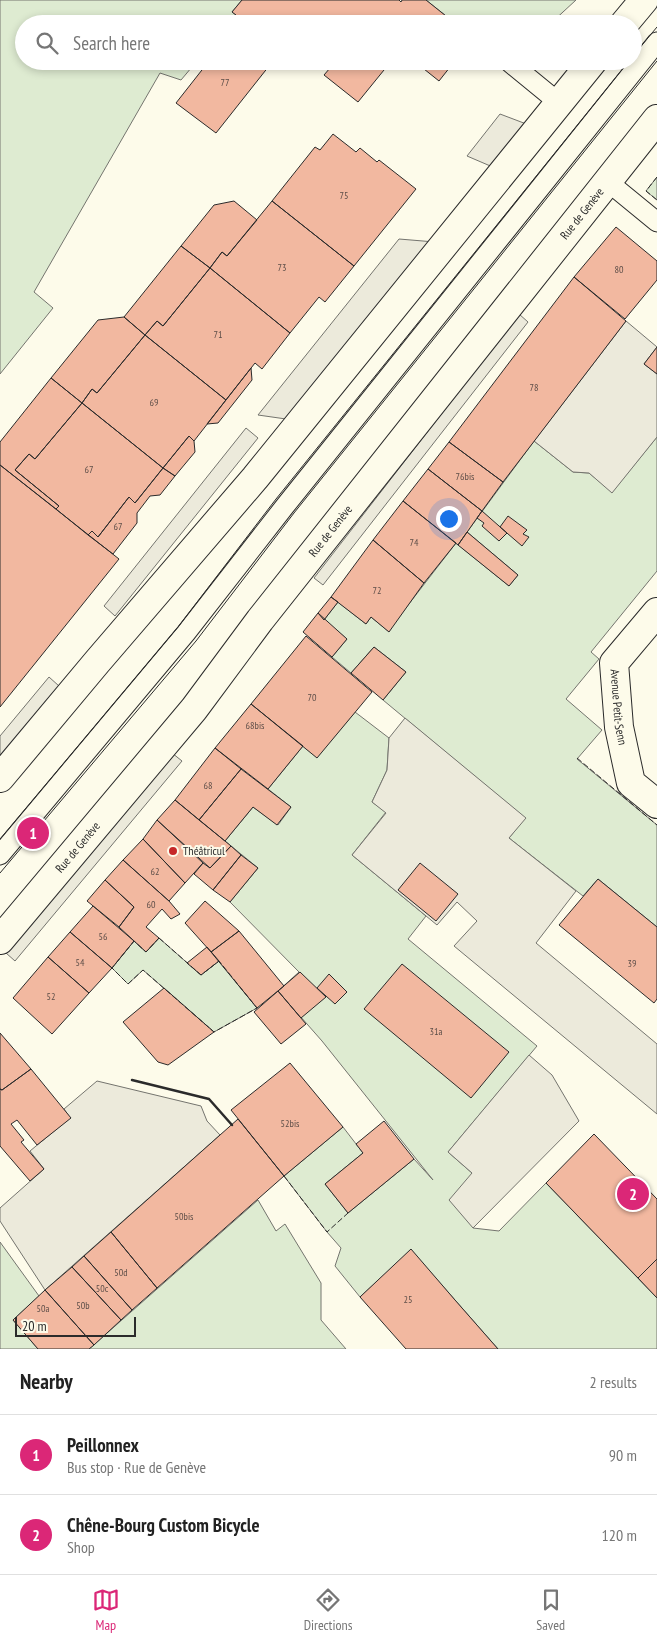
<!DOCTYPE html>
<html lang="en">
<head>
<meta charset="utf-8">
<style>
  :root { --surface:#fff; --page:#f6f6f6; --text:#222; --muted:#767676; --line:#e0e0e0; --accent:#db2777 }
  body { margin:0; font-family:"PT Sans Narrow",sans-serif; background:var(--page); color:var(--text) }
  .scale { position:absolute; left:15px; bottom:12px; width:121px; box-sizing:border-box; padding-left:5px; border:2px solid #2b2b2b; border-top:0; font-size:14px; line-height:18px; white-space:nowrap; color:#2b2b2b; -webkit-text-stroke:4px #fdfbea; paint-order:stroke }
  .you { position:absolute; left:448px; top:518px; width:18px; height:18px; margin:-12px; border:4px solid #fff; border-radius:50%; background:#1a73e8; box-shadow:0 0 0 8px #1a73e833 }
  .badge { display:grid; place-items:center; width:32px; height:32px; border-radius:50%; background:var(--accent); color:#fff; font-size:16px; font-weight:700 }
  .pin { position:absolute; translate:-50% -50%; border:2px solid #fff; box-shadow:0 1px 5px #0006 }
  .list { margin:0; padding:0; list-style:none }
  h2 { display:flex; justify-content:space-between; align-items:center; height:65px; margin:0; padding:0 20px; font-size:21px }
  h2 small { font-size:16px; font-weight:400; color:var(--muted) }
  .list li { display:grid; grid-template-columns:32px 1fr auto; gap:15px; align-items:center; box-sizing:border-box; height:80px; padding:0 20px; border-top:1px solid var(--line) }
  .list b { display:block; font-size:19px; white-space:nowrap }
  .list p { margin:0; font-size:16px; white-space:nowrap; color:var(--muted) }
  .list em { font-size:16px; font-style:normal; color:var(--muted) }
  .icon { flex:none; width:28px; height:28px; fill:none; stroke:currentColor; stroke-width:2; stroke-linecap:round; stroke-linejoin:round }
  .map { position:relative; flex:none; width:657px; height:1349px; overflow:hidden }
  .search { position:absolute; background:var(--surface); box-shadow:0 2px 8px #0003; left:15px; right:15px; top:15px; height:55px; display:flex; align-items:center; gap:12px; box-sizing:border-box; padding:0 18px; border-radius:28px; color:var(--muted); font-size:19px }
  .sheet { height:225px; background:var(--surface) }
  nav { display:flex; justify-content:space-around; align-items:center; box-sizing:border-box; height:70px; border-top:1px solid var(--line); background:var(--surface); font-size:14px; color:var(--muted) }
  nav a { display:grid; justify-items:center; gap:2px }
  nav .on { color:var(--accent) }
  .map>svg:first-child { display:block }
  .green { fill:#deebd1; stroke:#74746e }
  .parking { fill:#eceadb; stroke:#74746e }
  .building { fill:#f2b8a0; stroke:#2b2b2b }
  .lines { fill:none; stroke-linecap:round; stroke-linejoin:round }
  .lane-casing { stroke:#2b2b2b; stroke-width:21 }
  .street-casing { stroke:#2b2b2b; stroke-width:30 }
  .secondary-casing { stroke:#2b2b2b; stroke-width:30 }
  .lane { stroke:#fdfbea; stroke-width:19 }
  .street { stroke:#fdfbea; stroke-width:28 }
  .secondary { stroke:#fdfbea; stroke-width:28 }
  .tram { stroke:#2b2b2b; stroke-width:1 }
  .fence { stroke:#2b2b2b; stroke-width:1; stroke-dasharray:6 2.5; stroke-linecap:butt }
  .wall { stroke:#2b2b2b; stroke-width:2.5 }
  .poi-dot { fill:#c62828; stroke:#fdfbea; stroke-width:2 }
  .labels { text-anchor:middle; stroke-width:4; stroke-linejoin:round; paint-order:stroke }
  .number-label { font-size:10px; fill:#5d4e48 }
  .street-label { font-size:12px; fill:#2b2b2b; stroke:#fdfbea }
  .poi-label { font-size:12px; fill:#2b2b2b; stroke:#fdfbea; text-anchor:start }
</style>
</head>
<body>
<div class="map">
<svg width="657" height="1349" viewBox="0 0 657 1349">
  <rect width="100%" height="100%" fill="#fdfbea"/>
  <path class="green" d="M0 0H242L232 12 236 15 229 24H24V61H197L181 80 160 73 34 292 53 308 0 374Z
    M426 0H576L550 24H456Z
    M657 177V200L646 191Z
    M657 437V571L591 652 599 659 566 699 602 730 577 759 657 825V927L598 879 583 896 509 838 525 818 383 700 406 672 374 647 351 673 332 657 347 639 324 620 338 602 366 624 371 617 388 631 456 543 509 586 518 575 467 532 534 441 573 472 589 473 612 492Z
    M355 712 389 738 387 770 372 802 386 812 352 855 426 916 408 939 537 1046 448 1152 472 1173 473 1228 499 1231 546 1183 657 1298V1349H498L411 1250 360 1297 335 1266 341 1248 327 1232 284 1176 343 1127 363 1153 325 1184 348 1213 414 1159 433 1180 322 1041 278 991 299 972 230 902 258 868 225 841 253 807 278 825 291 807 268 789 303 746 317 757Z
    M159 938 201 975 219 961 257 1008 214 1032 143 970 128 984 112 968 134 941 146 952Z
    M258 1200 276 1231 285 1224 321 1283V1320L346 1349H89Z
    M0 1242 39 1296 13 1320 38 1349H0Z"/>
  <path class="parking" d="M500 114 529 125 495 168 467 156Z
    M399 239 435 242 293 420 258 415Z
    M519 314 528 322 323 585 314 578Z
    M626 321 657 347 644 364 657 374V437L612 493 589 473 573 472 534 441Z
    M246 428 258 438 115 616 104 606Z
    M49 677 59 686 0 757V736Z
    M405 718 526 818 509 838 576 891 536 943 657 1044V1114L454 946 477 921 457 902 437 925 352 855 386 813 372 802 387 770 389 738Z
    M172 753 182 761 15 961 6 953Z
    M529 1055 552 1075 579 1121 473 1228 449 1200 472 1173 448 1152Z
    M97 1081 201 1106 207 1121 220 1135 45 1290 0 1221V1208L44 1169 30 1151 70 1118 64 1109Z"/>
  <path class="building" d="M242 0H399L401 2 402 0H426L456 24H229L236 15 232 12Z
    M209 61H273L216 133 176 103Z
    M322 61H375L384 70 358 102 324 75 330 68Z
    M414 61H463L459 66 454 62 439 81Z
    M333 134 356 152 360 148 377 162 379 160 416 189 354 266 272 201 315 147 320 150Z
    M234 201 257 220 227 256 222 252 210 268 181 246 214 205Z
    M272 201 354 266 325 302 319 297 290 333 210 268 222 252 227 256Z
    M616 227 657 261V280L625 319 574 277Z
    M181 246 210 268 163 326 157 321 145 335 124 317Z
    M210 268 290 333 262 369 255 363 226 400 145 335 157 321 163 326Z
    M574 277 626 321 503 482 449 442Z
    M124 317 145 335 97 393 92 389 82 403 51 378 98 320Z
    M145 335 226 400 194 441 189 436 163 468 82 403 92 389 97 393Z
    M657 347V374L644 364Z
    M251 368 252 380 218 423 207 424Z
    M51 378 82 403 35 459 29 454 15 470 59 506 56 509 0 465V442Z
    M82 403 163 468 135 503 129 497 98 537 92 531 88 535 56 509 59 506 15 470 29 454 35 459Z
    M189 436 194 441 195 452 175 476 163 468Z
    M449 442 503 482 482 511 428 469Z
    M0 465 119 559 0 707Z
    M163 468 175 476 160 495 150 496 137 513V523L113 554 88 535 92 531 98 537 129 497 135 503Z
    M428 469 482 511 458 545 403 501Z
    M403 501 456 543 424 583 373 540Z
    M482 511 507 533 499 541 482 526 484 523 477 518Z
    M508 516 527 530 523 534 529 537 522 546 500 527Z
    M467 532 518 575 509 586 458 545Z
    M373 540 424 583 389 632 371 617 366 624 331 597Z
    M331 597 338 602 324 620 318 613Z
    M318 613 347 639 332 657 303 632Z
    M306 636 372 692 317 758 251 704Z
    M374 647 406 672 383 700 351 673Z
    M251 704 303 746 268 789 215 748Z
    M215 748 241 769 199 820 175 800Z
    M241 769 291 807 277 825 253 807 225 841 199 820Z
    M175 800 231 846 210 868 157 820Z
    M157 820 203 863 185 883 143 839Z
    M143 839 185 883 169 901 123 860Z
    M231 846 241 855 213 890 194 874 203 863 210 868Z
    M241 855 258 868 230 902 213 890Z
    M123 860 169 901 180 914 171 919 162 909 146 927 159 938 146 952 119 927 134 907 105 880Z
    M420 863 458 894 436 921 398 890Z
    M598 879 657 927V999L654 1003 559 925Z
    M105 880 134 907 119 927 87 901Z
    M205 901 239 931 211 952 185 923Z
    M93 906 134 941 112 968 70 932Z
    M239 931 284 986 257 1008 211 952Z
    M70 932 112 968 89 993 48 957Z
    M207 947 219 961 201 975 187 963Z
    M48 957 89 993 52 1034 13 998Z
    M402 964 509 1052 471 1098 364 1009Z
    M300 972 326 997 301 1018 278 991Z
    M329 974 347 992 335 1004 317 988Z
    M164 988 214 1032 168 1065 158 1062 123 1022Z
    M278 991 306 1024 281 1044 254 1012Z
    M0 1033 31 1069 2 1090 0 1089Z
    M290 1063 343 1127 284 1176 231 1110Z
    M31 1069 71 1118 37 1145 17 1120 11 1124 24 1140 21 1142 44 1169 30 1181 0 1146V1089L2 1090Z
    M238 1119 284 1176 157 1288 111 1232Z
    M384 1121 414 1159 348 1213 325 1184 363 1153 356 1144Z
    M594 1134 657 1199V1259L638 1278 546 1183Z
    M111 1232 157 1288 132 1310 84 1256Z
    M411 1249 455 1300 498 1349H406L360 1297Z
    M84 1256 132 1310 121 1320 72 1267Z
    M657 1259V1298L638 1278Z
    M72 1267 121 1320 94 1345 45 1290Z
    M45 1290 94 1345 89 1349H38L13 1320Z"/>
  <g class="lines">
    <defs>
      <path id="lane" d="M508 61 558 102
        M607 181 657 222
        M0 855 186 633 285 506 657 42"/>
      <g id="street">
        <path id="s1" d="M657 612 614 663 619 727 631 783 657 804"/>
      </g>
      <g id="secondary">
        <path d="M624 24 644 0"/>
        <path d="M0 778 97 662 255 478 593 61"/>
        <path id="s2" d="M0 940 194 709 260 620 657 119"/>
      </g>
    </defs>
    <use href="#lane" class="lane-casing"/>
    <use href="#street" class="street-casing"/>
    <use href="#secondary" class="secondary-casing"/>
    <use href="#lane" class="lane"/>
    <use href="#street" class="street"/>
    <use href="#secondary" class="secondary"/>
    <path class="tram" d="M633 56 657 27
      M0 839 178 627 276 499 629 61
      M0 873 196 641 294 513 657 61"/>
    <path class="fence" d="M657 177 646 191 657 200
      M577 758 657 825
      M159 938 201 975 219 961 257 1008 214 1032 143 970 128 984 112 968 134 941 146 952Z
      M284 1176 327 1232 348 1213"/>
    <path class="wall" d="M132 1080 209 1099 232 1125"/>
  </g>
  <circle class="poi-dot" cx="173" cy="851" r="5"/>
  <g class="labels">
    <g class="number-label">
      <text x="225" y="86">77</text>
      <text x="344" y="199">75</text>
      <text x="282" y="271">73</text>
      <text x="619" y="273">80</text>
      <text x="218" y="338">71</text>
      <text x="534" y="391">78</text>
      <text x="154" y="406">69</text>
      <text x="89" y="473">67</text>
      <text x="465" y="480">76bis</text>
      <text x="118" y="530">67</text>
      <text x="414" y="546">74</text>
      <text x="377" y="594">72</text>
      <text x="312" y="701">70</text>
      <text x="255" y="729">68bis</text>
      <text x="208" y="789">68</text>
      <text x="155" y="875">62</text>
      <text x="151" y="908">60</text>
      <text x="103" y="940">56</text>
      <text x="80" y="966">54</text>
      <text x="632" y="967">39</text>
      <text x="51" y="1000">52</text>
      <text x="436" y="1035">31a</text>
      <text x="290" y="1127">52bis</text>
      <text x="184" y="1220">50bis</text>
      <text x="121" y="1276">50d</text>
      <text x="102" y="1292">50c</text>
      <text x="408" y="1303">25</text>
      <text x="83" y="1309">50b</text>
      <text x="43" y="1312">50a</text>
    </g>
    <g class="street-label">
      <text dy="4" stroke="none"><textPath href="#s2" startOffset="931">Rue de Genève</textPath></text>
      <text dy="4" stroke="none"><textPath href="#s2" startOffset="526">Rue de Genève</textPath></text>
      <text dy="4" stroke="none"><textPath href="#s1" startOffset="111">Avenue Petit-Senn</textPath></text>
      <text dy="4" stroke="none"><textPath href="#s2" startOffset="121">Rue de Genève</textPath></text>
    </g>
    <g class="poi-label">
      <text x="183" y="855">Théâtricul</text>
    </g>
  </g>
</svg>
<div class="scale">20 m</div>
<div class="you"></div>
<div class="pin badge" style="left:33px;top:833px">1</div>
<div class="pin badge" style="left:633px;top:1194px">2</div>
<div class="search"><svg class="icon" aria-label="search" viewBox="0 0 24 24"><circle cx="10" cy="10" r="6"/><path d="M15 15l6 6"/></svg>Search here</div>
</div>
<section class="sheet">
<h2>Nearby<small>2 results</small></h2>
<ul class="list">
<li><span class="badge">1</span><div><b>Peillonnex</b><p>Bus stop · Rue de Genève</p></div><em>90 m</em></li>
<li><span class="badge">2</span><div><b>Chêne-Bourg Custom Bicycle</b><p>Shop</p></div><em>120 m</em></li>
</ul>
</section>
<nav>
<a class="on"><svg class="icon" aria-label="map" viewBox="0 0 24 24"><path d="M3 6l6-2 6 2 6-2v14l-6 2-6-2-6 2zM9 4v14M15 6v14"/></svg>Map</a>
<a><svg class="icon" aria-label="directions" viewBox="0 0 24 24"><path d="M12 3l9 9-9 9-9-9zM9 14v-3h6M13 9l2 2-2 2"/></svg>Directions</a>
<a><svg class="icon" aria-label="saved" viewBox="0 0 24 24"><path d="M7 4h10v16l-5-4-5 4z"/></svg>Saved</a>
</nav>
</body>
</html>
